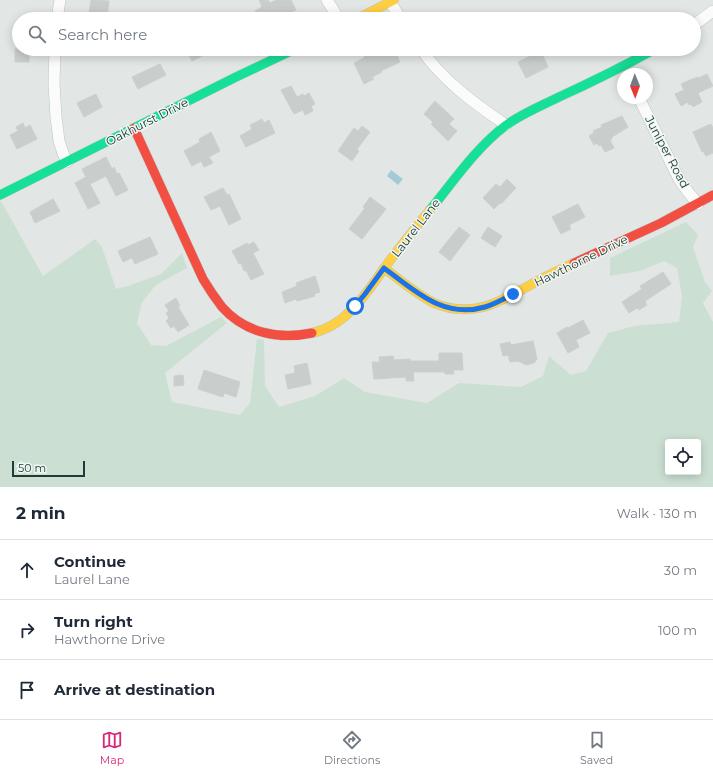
<!DOCTYPE html>
<html lang="en">
<head>
<meta charset="utf-8">
<style>
  :root { --surface:#fff; --page:#f2f2f3; --text:#1f2937; --muted:#747a83; --line:#e0e1e3; --accent:#db2777 }
  body { margin:0; font-family:Montserrat,sans-serif; background:var(--page); color:var(--text) }
  .controls { position:absolute; right:12px; bottom:12px; display:grid; overflow:hidden; border-radius:4px; box-shadow:0 2px 10px #0003 }
  .controls button { width:36px; height:36px; display:grid; place-items:center; padding:0; border:0; border-bottom:1px solid var(--line); background:var(--surface); color:var(--text); font:20px sans-serif }
  .compass { position:absolute; left:617px; top:68px; width:36px; height:36px; border-radius:50%; background:var(--surface); box-shadow:0 2px 10px #0003; rotate:179deg }
  .scale { position:absolute; left:12px; bottom:10px; width:73px; box-sizing:border-box; padding-left:4px; border:2px solid #203a35; border-top:0; font-size:11px; line-height:14px; white-space:nowrap; color:#203a35; -webkit-text-stroke:3px #eff7f4; paint-order:stroke }
  .stop { position:absolute; width:12px; height:12px; margin:-9px; border:3px solid #1a73e8; border-radius:50%; background:#fff }
  .stop.end { background:#1a73e8; border-color:#fff; box-shadow:0 1px 4px #0008 }
  .list { margin:0; padding:0; list-style:none }
  h2 { display:flex; justify-content:space-between; align-items:center; height:52px; margin:0; padding:0 16px; font-size:17px }
  h2 small { font-size:13px; font-weight:400; color:var(--muted) }
  .list li { display:grid; grid-template-columns:26px 1fr auto; gap:12px; align-items:center; box-sizing:border-box; height:60px; padding:0 16px; border-top:1px solid var(--line) }
  .list b { display:block; font-size:15px; white-space:nowrap }
  .list p { margin:0; font-size:13px; white-space:nowrap; color:var(--muted) }
  .list em { font-size:13px; font-style:normal; color:var(--muted) }
  .icon { flex:none; width:22px; height:22px; fill:none; stroke:currentColor; stroke-width:2; stroke-linecap:round; stroke-linejoin:round }
  .map { position:relative; flex:none; width:713px; height:487px; overflow:hidden }
  .search { position:absolute; background:var(--surface); box-shadow:0 2px 10px #0003; left:12px; right:12px; top:12px; height:44px; display:flex; align-items:center; gap:10px; box-sizing:border-box; padding:0 14px; border-radius:22px; color:var(--muted); font-size:15px }
  .sheet { height:232px; background:var(--surface) }
  nav { display:flex; justify-content:space-around; align-items:center; box-sizing:border-box; height:56px; border-top:1px solid var(--line); background:var(--surface); font-size:11px; color:var(--muted) }
  nav a { display:grid; justify-items:center; gap:2px }
  nav .on { color:var(--accent) }
  .map>svg:first-child { display:block }
  .green { fill:#cbe0d3; fill-rule:evenodd }
  .water { fill:#a2cbd6 }
  .building { fill:#c9cecc; stroke:#cbd0ce }
  .lines { fill:none; stroke-linecap:round; stroke-linejoin:round }
  .street-casing { stroke:#bfc4c2; stroke-width:12 }
  .fast-casing { stroke:#bec5c3; stroke-width:10 }
  .slow-casing { stroke:#bec5c3; stroke-width:10 }
  .jam-casing { stroke:#bec5c3; stroke-width:10 }
  .street { stroke:#fbfbfb; stroke-width:11 }
  .fast { stroke:#16e098; stroke-width:9 }
  .slow { stroke:#ffcf43; stroke-width:9 }
  .jam { stroke:#f24e42; stroke-width:9 }
  .route { stroke:#1a73e8; stroke-width:5 }
  .labels { text-anchor:middle; stroke-width:3; stroke-linejoin:round; paint-order:stroke }
  .street-label { font-size:12px; fill:#203a35; stroke:#eff7f4 }
</style>
</head>
<body>
<div class="map">
<svg width="713" height="487" viewBox="0 0 713 487">
  <rect width="100%" height="100%" fill="#e2e7e5"/>
  <path class="green" d="M1 201 43 276 95 239 102 247 116 289 128 286 161 274 182 253 187 268 156 285 142 302 137 323 151 345 166 346 221 317 227 323 165 373 172 402 240 415 250 403 257 339 264 340 265 386 279 407 315 396 344 378 365 392 427 403 459 383 521 387 543 376 549 356 571 375 586 371 608 333 634 326 679 322 682 296 677 268 664 261 640 271 610 276V258L686 222 698 235 693 247 705 282 712 291 703 303 713 322V487H0V202ZM668 442H698V472H668Z"/>
  <path class="water" d="M391 170 403 179 398 185 387 176Z"/>
  <path class="building" d="M91 0 109 1 107 16 104 15V19H90L91 13H89Z
    M259 0H268L270 3 276 0H291L296 10 278 19H259L255 11 262 7Z
    M15 49H29V62H15Z
    M186 49H216L192 61Z
    M391 49H394L400 62 381 71 382 72 372 77 374 79 364 84 354 63 364 58V57L377 50 380 55Z
    M541 51 548 67 526 78 518 62Z
    M160 64 166 75 138 89 132 77Z
    M707 74 713 86 698 93 702 102 693 107 691 104 689 105 688 102 681 106 675 94 684 90 681 84 692 79H693L698 77 699 78Z
    M291 86 297 97 303 94 304 96 309 93 315 104 311 106 313 111 305 115 303 110 294 114 281 90Z
    M96 94 102 107 84 117 77 103Z
    M435 101 454 119 449 124 457 131 448 141 431 124 433 122 424 114Z
    M622 116 628 127 612 137V139L610 140 614 148 605 152 601 145 599 146 597 143 594 145 589 136 594 133 593 131 602 127 601 125Z
    M262 119 264 123 269 120 275 133 246 147 240 136 252 129 250 125Z
    M23 123 25 128 30 125 37 139 17 149 10 135 18 131 16 127Z
    M711 124 713 128V153L706 156 703 151 702 152 693 132Z
    M362 126 370 132 357 149 359 151 352 161 338 151 354 128 358 131Z
    M211 132 220 151 209 157 213 163 204 167 201 161 192 166 184 151 200 142 199 139Z
    M106 157 112 169 114 167 117 174 119 173 128 190 116 196 106 176 90 184 100 203 88 209 75 183 86 177 82 169Z
    M507 179 516 188 501 204 500 203 494 209 483 198 496 184 500 187Z
    M223 188 227 195 229 194 241 219 229 225 220 206 211 210 204 197Z
    M370 197 386 209 362 239 349 229 365 208 363 207Z
    M53 199 60 211 35 223 30 212Z
    M578 204 585 217 569 225 571 229 561 234 552 217Z
    M459 227 470 235 450 261 439 252Z
    M488 227 502 236 495 247 481 238Z
    M150 237 158 254 135 264 132 258 123 262 118 251Z
    M254 242 259 250 253 253 264 274 251 280 246 270 244 271 241 263 239 264 232 251 247 243 248 245Z
    M663 272 671 284 645 301 647 305 639 310 637 308 629 313 622 302 642 289 640 286Z
    M315 276 320 292 314 294 315 296 309 298 297 301 296 299 285 303 282 292 297 286 296 283Z
    M176 298 180 306 178 307 189 325 178 332 174 326 171 328 166 321 169 318 166 313 169 311 165 305Z
    M583 320 590 333 576 340 579 347 568 353 557 333 567 327 568 328Z
    M533 341 537 359 534 363 526 365 518 361 510 362 508 355 503 356 500 344 510 342 511 345Z
    M439 353H462L463 370H453L454 374H445V372H413L414 381H406V377L374 379 372 362H380L379 357 393 356 394 360 410 359V361H439Z
    M307 363 311 384 288 389 285 375 295 373 294 366Z
    M204 370 240 382 236 397 224 393 223 397 198 389Z
    M183 375 184 385 174 386V376Z"/>
  <g class="lines">
    <defs>
      <path id="street" d="M327 0 339 19
        M390 2 401 19
        M57 19 60 0
        M694 25 713 11
        M55 49 54 84 56 117 59 141 63 153 67 162
        M421 49C442 80 475 104 506 125
        M639 98 679 179 688 192 698 204"/>
      <path id="fast" d="M0 195 236 77 295 49
        M430 210C453 182 476 148 505 126 521 114 541 106 559 97 592 82 624 66 655 49"/>
      <path id="slow" d="M357 19 394 0
        M384 268C400 280 416 294 434 303 454 312 478 311 497 302 509 297 521 290 532 284 546 276 560 270 574 263
        M312 333C350 325 370 287 391 259 404 242 417 226 430 210"/>
      <path id="jam" d="M134 128 203 279C209 289 215 298 222 307 245 333 279 340 312 333
        M574 263 661 223 713 195"/>
    </defs>
    <use href="#street" class="street-casing"/>
    <use href="#fast" class="fast-casing"/>
    <use href="#slow" class="slow-casing"/>
    <use href="#jam" class="jam-casing"/>
    <use href="#street" class="street"/>
    <use href="#fast" class="fast"/>
    <use href="#slow" class="slow"/>
    <use href="#jam" class="jam"/>
  </g>
  <g class="lines">
    <path class="route" d="M355 306 365 294 384 268C415 291 443 319 485 307 495 304 504 299 513 294"/>
  </g>
  <g class="labels">
    <g class="street-label">
      <text transform="translate(147 122) rotate(-27)" y="4">Oakhurst Drive</text>
      <text transform="translate(667 152) rotate(62)" y="4">Juniper Road</text>
      <text transform="translate(416 228) rotate(-52)" y="4">Laurel Lane</text>
      <text transform="translate(581 261) rotate(-26)" y="4">Hawthorne Drive</text>
    </g>
  </g>
</svg>
<div class="controls">
<button><svg class="icon" aria-label="locate" viewBox="0 0 24 24"><circle cx="12" cy="12" r="6"/><path d="M12 2v4M12 18v4M2 12h4M18 12h4"/></svg></button>
</div>
<svg class="compass" viewBox="-18 -18 36 36"><path d="M0-13l5 13h-10z" fill="#e53935"/><path d="M0 13l5-13h-10z" fill="#747a83"/></svg>
<div class="scale">50 m</div>
<div class="stop" style="left:355px;top:306px"></div>
<div class="stop end" style="left:513px;top:294px"></div>
<div class="search"><svg class="icon" aria-label="search" viewBox="0 0 24 24"><circle cx="10" cy="10" r="6"/><path d="M15 15l6 6"/></svg>Search here</div>
</div>
<section class="sheet">
<h2>2 min<small>Walk · 130 m</small></h2>
<ul class="list">
<li><svg class="icon" aria-label="ahead" viewBox="0 0 24 24"><path d="M12 20V5M6 11l6-6 6 6"/></svg><div><b>Continue</b><p>Laurel Lane</p></div><em>30 m</em></li>
<li><svg class="icon" aria-label="right" viewBox="0 0 24 24"><path d="M7 20v-9h11M14 6l5 5-5 5"/></svg><div><b>Turn right</b><p>Hawthorne Drive</p></div><em>100 m</em></li>
<li><svg class="icon" aria-label="arrive" viewBox="0 0 24 24"><path d="M6 21V4h12l-3 4 3 4H6"/></svg><div><b>Arrive at destination</b></div></li>
</ul>
</section>
<nav>
<a class="on"><svg class="icon" aria-label="map" viewBox="0 0 24 24"><path d="M3 6l6-2 6 2 6-2v14l-6 2-6-2-6 2zM9 4v14M15 6v14"/></svg>Map</a>
<a><svg class="icon" aria-label="directions" viewBox="0 0 24 24"><path d="M12 3l9 9-9 9-9-9zM9 14v-3h6M13 9l2 2-2 2"/></svg>Directions</a>
<a><svg class="icon" aria-label="saved" viewBox="0 0 24 24"><path d="M7 4h10v16l-5-4-5 4z"/></svg>Saved</a>
</nav>
</body>
</html>
